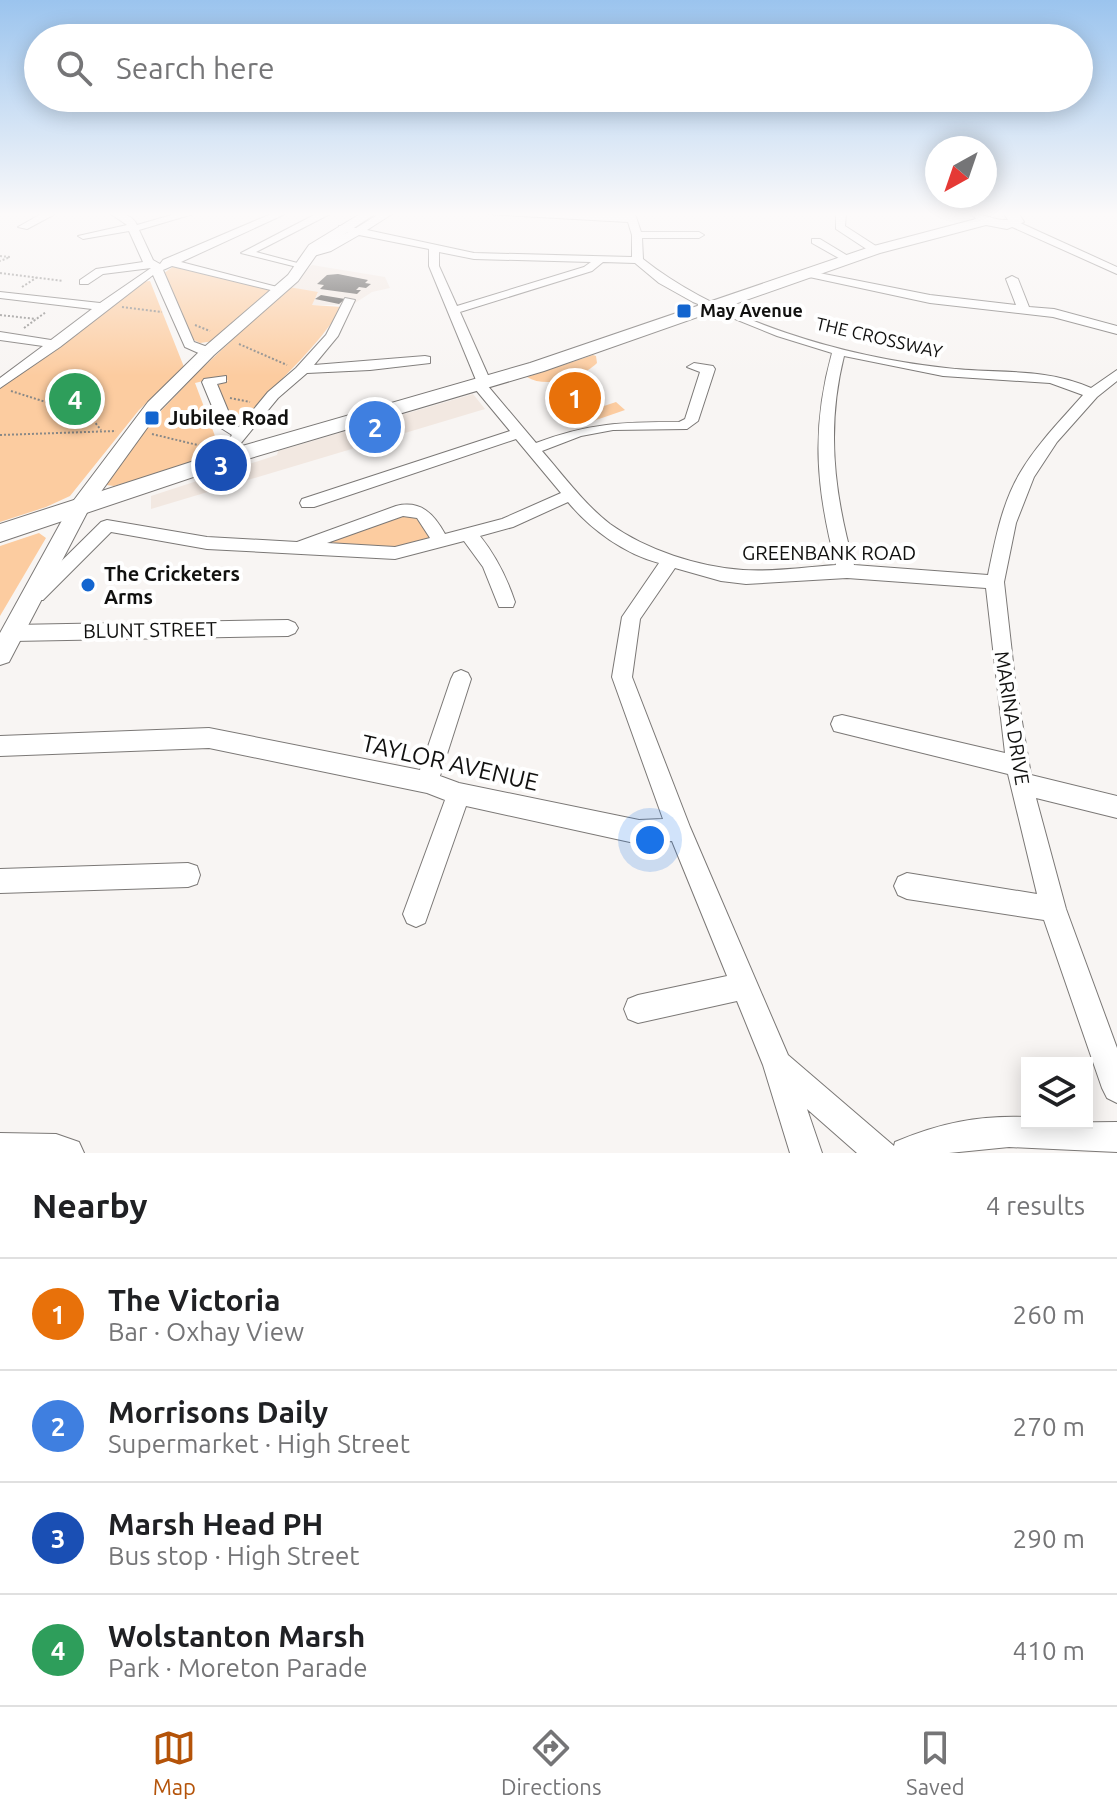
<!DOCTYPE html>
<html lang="en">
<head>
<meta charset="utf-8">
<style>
  :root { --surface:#fff; --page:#f2f2f2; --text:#202124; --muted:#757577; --line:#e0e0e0; --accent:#b45309 }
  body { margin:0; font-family:Ubuntu,sans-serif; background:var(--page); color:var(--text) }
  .controls { position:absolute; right:24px; bottom:24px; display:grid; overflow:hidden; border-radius:0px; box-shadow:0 4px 20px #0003 }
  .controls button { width:72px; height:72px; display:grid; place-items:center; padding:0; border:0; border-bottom:2px solid var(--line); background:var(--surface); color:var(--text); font:40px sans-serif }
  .compass { position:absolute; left:925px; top:136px; width:72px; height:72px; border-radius:50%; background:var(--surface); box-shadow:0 4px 20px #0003; rotate:220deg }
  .you { position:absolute; left:650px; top:840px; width:28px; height:28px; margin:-20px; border:6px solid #fff; border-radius:50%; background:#1a73e8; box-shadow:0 0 0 12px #1a73e833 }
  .badge { display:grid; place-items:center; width:52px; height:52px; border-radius:50%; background:var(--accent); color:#fff; font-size:26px; font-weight:700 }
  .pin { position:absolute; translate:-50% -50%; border:4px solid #fff; box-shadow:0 2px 8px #0006 }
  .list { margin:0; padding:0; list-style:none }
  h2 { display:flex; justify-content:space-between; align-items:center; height:104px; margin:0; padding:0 32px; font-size:34px }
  h2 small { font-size:26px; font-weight:400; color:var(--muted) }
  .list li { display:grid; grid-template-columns:52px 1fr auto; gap:24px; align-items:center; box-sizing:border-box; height:112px; padding:0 32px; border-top:2px solid var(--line) }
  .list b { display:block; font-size:30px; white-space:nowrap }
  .list p { margin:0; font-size:26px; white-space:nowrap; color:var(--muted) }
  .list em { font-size:26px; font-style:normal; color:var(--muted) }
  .icon { flex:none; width:44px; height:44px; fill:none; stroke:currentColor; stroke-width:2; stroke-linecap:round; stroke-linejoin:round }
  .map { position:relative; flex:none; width:1117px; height:1153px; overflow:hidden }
  .search { position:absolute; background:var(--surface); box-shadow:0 4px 20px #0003; left:24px; right:24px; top:24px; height:88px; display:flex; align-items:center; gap:20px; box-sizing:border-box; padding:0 28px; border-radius:44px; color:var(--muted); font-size:30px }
  .sheet { height:552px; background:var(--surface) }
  nav { display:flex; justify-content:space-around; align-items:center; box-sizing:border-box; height:112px; border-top:2px solid var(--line); background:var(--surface); font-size:22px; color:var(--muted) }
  nav a { display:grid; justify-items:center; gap:4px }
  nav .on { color:var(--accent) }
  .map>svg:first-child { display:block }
  .built { fill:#f2e8e1 }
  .green { fill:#fccca0 }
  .building { fill:#4e4c4a }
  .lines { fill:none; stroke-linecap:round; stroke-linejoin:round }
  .minor-casing { stroke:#7b7876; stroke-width:2 }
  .major-casing { stroke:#7b7876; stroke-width:2 }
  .highway-casing { stroke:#7b7876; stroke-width:2 }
  .path { stroke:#8a8987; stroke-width:2; stroke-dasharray:2 2; stroke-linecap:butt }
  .minor { fill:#fff; fill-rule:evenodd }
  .major { fill:#fff; fill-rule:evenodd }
  .highway { fill:#fff; fill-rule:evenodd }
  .poi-dot { fill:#1365cf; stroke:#fff; stroke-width:3 }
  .labels { text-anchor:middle; stroke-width:8; stroke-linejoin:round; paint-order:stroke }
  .far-poi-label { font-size:18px; font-weight:bold; fill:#111110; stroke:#fff; text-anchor:start }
  .far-street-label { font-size:18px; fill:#111110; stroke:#fff }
  .poi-label { font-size:20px; font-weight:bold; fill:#111110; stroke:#fff; text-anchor:start }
  .street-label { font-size:20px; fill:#111110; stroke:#fff }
  .near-street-label { font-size:24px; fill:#111110; stroke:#fff }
</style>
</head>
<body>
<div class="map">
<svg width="1117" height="1153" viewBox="0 0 1117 1153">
  <rect width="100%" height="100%" fill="#f8f5f3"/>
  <path class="built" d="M312 265 385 277 390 288 372 292 352 305H311L318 293 289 287Z
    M473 394 485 409 151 509V496L277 455 278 451Z"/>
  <path class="green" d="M174 266 267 288 270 291 214 341 200 343 192 339 164 273Z
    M150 281 184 367 139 410 70 496 46 507 0 522V388L141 282Z
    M289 287 318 292 312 305 342 307C314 353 273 384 240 425H235L217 385 228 381 224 376 195 383 218 444C196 471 146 476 114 486L106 485 105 481 143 430 198 372Z
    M593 355 596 356 597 363C582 378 546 389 527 377Z
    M616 402 625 410 573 428 565 419Z
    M416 510 441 542 395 553 301 546Z
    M39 533 46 538 0 616V546Z"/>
  <path class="building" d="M338 274 368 280 365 283 371 284 366 288 359 287 356 290H361L357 294 320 289 324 285 317 284 327 275Z
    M321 295 345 299 339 304 315 299Z
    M598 383 603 388 595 390 601 396 594 399 601 406 583 412 580 408 570 412 553 397Z
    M387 419 392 427 363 435 358 427Z"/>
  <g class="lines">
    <defs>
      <path id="minor" d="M41 214H55L27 229 18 227Z
        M111 214C122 214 132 214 137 225L175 214H193L139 230 153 260 160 264 163 260 271 214H285L181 262 285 289 279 292 172 266 163 270 194 342 213 349V355H203L185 347 153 275 60 347 0 388V378L43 346 0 340V332L51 340 92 309 0 298V292L100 303 151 268 103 274 88 284H80V280L96 269 143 262 129 231 83 239 78 236 127 225Z
        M316 214H330L256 252 305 265V269L241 253Z
        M379 214H392L367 230 474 253 632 257V235L628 222 487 214H635L641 232H699L704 235 699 238H642L643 259C722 322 846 357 946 368 995 374 1045 367 1091 388L1117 370V381L1097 397 1057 442 1034 477 1016 523 1004 582 1015 680 1031 775 1117 796V818L1036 798 1066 909 1117 1048V1103L1107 1098 1102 1088 1044 920 907 899 898 895 894 886 898 877 907 873 1037 894 1008 774 842 733 834 731 831 724 834 717 842 715 1005 753 986 588 847 578 746 584 721 581 675 568 640 619 632 677 690 827 788 1055 894 1146 895 1142C939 1123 979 1115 1027 1117V1123L1117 1122V1152L1009 1147 949 1153H857L807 1109 822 1153H790L763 1065 737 1001 638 1023 628 1019 624 1009 628 999 638 995 727 976 672 841 639 844 466 806 425 923 416 927 407 923 403 914 445 800 427 793 209 748 0 756V736L209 728 420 770 451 679 454 673 461 670 468 673 471 679 440 776 459 783 639 820 663 819 612 677 622 617 659 563C625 554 591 530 568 502L513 527 480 536C496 556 507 578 515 602L513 607H499L483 567 464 541 395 559 207 549 111 532 43 600H29L27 595 101 522 107 520 207 537 297 542 396 506C421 500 434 514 445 534L502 519 561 493 516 439 314 507H302L300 503 302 499 510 431 471 384 476 380 429 266V249L359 235 331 251 310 257 305 254 348 232 339 230V226L356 228ZM439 252 474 259 591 262 584 267 457 306 439 266ZM603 262 635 263 659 283 693 302 777 336 832 353C811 429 816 489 836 565 806 567 774 572 743 570 699 567 646 550 610 524 584 504 563 475 542 451L581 436 613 430 687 429 698 421 715 369 713 366 694 363 687 367 700 372 685 419 679 422C623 422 589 423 536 443L487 385 491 382 460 312 592 271ZM844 356 943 376 1050 383 1083 395C1061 420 1037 444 1020 473 1002 503 995 541 988 575L854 565C834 494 826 428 844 356ZM403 516 417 518 430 538 395 547 327 543Z
        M836 214H846L845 226 879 248V252H871L836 229Z
        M1010 222H1018L1117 267V274L1010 226Z
        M812 239H820L853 259 844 261 812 243Z
        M804 270 930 295 1016 305 1006 279 1012 276 1018 279 1029 307 1054 309 1117 326V334L1053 317 930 303 800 275 798 273Z
        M345 298 355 300 338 336 314 365 425 356 430 357V363L370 370 307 373 278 398 241 443 244 455 241 458H231L226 443 232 435 221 428 202 382 204 379 226 376V382L217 384 234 425 239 427 268 392 296 368 326 335Z
        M288 620 295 623 298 628 295 633 288 636 13 641 6 638 3 633 6 628 13 625Z
        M188 863 197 866 200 875 197 884 188 887 0 893V869Z
        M0 1133 56 1134 79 1142 84 1153H0Z"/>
      <path id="major" d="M360 214H375L319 251 298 281 214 355 160 410 90 507 9 662 0 665V633L71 504 148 402 202 349 288 275 309 245Z"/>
      <path id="highway" d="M972 214C986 214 995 221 1008 220L1004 214H1019L1024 222 1007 229 986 225 880 253 544 371 244 460 0 542V524L228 450 530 363 870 247 976 219Z"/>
    </defs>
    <use href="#minor" class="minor-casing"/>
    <use href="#major" class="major-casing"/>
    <use href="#highway" class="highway-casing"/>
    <path class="path" d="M0 256 10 257 0 261
      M0 273 63 281
      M22 287 36 278
      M122 307 162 312
      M0 315 36 319
      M195 325 210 331
      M24 328 46 312
      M239 344 287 365
      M11 391 90 416 101 430
      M230 398 250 402
      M152 434 210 448
      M0 435 116 431"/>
    <use href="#minor" class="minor"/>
    <use href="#major" class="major"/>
    <use href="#highway" class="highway"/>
  </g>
  <linearGradient id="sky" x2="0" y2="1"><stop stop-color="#9bc4ee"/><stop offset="0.57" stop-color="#fcfafa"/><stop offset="1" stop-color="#fcfafa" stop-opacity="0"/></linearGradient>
  <rect width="1117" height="376" fill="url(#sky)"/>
  <g class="poi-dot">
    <rect x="676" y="303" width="16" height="16" rx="4"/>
    <rect x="144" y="410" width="16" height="16" rx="4"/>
    <circle cx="88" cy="585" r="8"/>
  </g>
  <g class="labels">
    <g class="far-poi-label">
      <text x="700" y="317">May Avenue</text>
    </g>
    <g class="far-street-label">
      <text transform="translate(879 338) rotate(13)" y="6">THE CROSSWAY</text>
    </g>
    <g class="poi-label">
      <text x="168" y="425">Jubilee Road</text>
      <text x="104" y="581">The Cricketers<tspan x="104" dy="23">Arms</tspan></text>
    </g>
    <g class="street-label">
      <text x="829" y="560">GREENBANK ROAD</text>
      <text transform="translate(150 630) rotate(-1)" y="7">BLUNT STREET</text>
      <text transform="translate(1012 718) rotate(81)" y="7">MARINA DRIVE</text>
    </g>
    <g class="near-street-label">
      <text transform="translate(450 763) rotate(13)" y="8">TAYLOR AVENUE</text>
    </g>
  </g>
</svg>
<div class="controls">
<button><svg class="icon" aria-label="layers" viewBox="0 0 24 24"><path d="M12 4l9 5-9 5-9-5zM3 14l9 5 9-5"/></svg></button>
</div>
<svg class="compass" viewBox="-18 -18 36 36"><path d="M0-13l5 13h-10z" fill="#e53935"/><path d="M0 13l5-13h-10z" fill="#757577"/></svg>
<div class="you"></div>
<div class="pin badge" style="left:575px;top:398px;background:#e8710a">1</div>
<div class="pin badge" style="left:375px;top:427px;background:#3f7fe0">2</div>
<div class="pin badge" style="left:221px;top:465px;background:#1a4fb4">3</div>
<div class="pin badge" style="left:75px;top:399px;background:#2e9e5b">4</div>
<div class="search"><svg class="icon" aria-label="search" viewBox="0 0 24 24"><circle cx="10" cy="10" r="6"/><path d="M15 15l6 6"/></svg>Search here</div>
</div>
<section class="sheet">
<h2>Nearby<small>4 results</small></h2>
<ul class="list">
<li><span class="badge" style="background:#e8710a">1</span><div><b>The Victoria</b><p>Bar · Oxhay View</p></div><em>260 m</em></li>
<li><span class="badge" style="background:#3f7fe0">2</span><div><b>Morrisons Daily</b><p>Supermarket · High Street</p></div><em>270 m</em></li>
<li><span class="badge" style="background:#1a4fb4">3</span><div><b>Marsh Head PH</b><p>Bus stop · High Street</p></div><em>290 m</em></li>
<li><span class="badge" style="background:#2e9e5b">4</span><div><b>Wolstanton Marsh</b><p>Park · Moreton Parade</p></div><em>410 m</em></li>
</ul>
</section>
<nav>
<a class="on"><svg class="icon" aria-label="map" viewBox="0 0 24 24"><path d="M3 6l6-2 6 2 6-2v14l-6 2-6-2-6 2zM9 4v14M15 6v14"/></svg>Map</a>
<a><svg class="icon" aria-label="directions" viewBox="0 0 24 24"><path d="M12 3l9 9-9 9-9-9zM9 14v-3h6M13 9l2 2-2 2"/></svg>Directions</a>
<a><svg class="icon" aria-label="saved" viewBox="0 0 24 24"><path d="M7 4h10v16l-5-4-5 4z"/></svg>Saved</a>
</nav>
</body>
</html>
